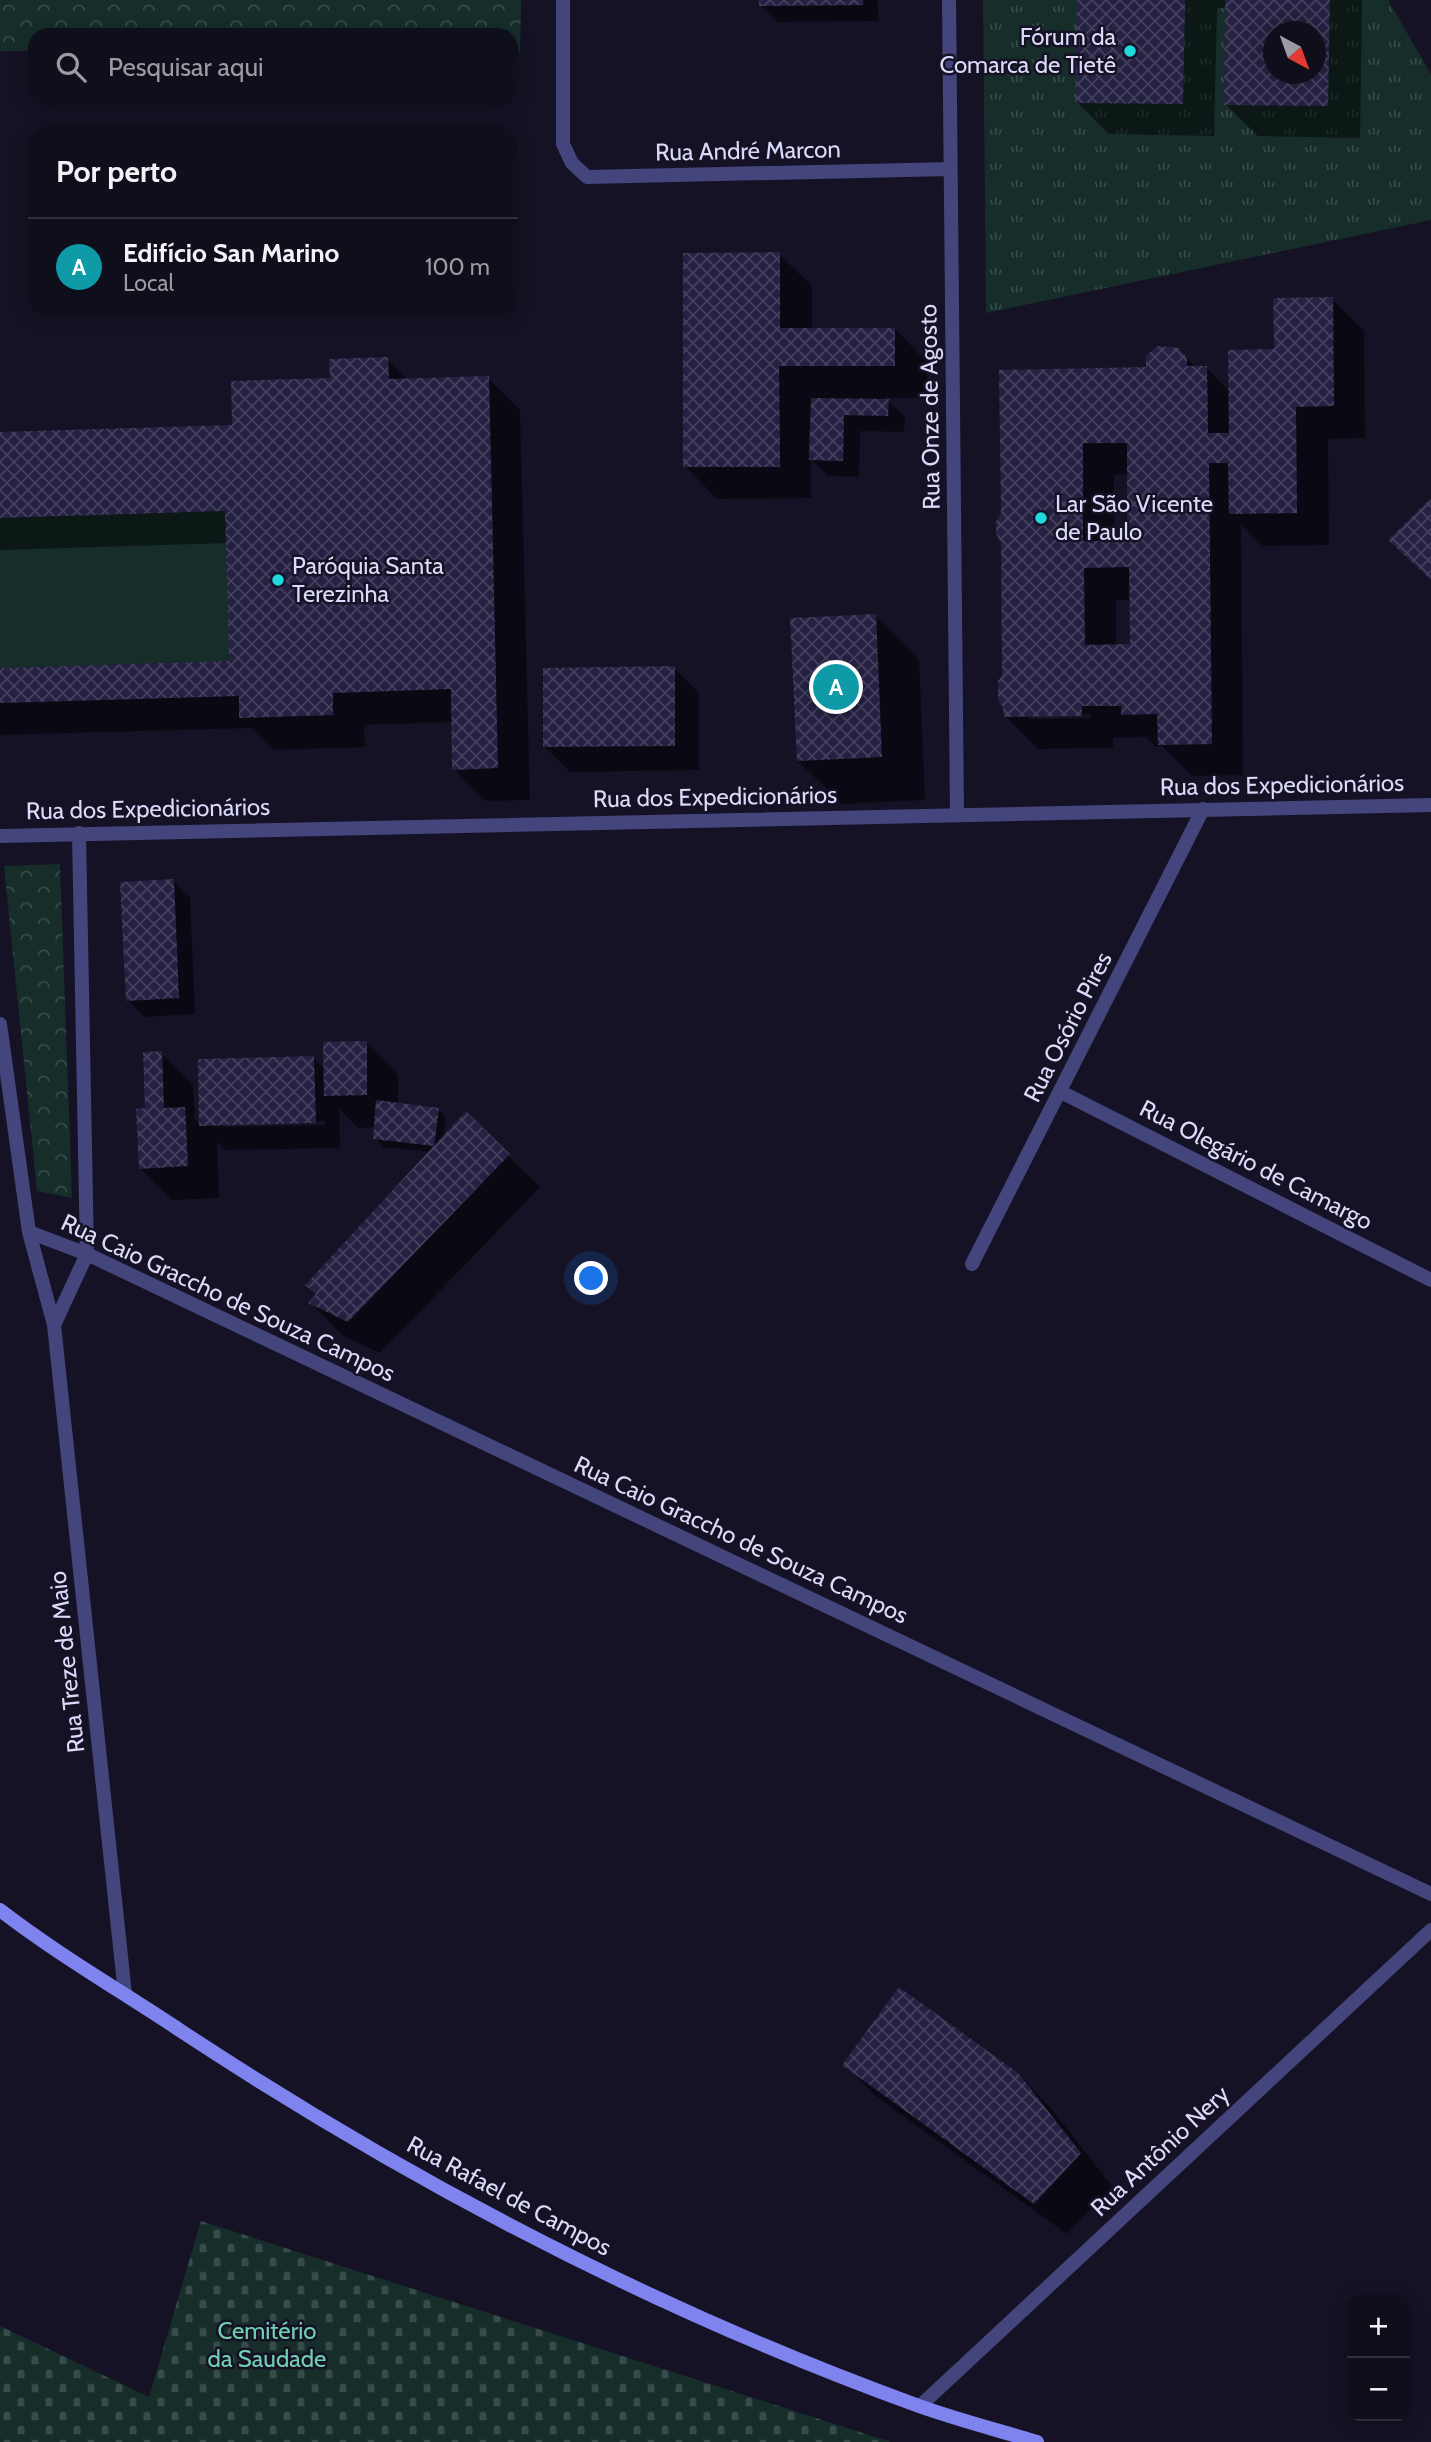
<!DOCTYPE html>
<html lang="pt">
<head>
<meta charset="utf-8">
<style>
  :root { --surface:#0f0e1b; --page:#1d1c28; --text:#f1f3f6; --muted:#9b9ca3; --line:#2f2e3a; --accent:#d93025 }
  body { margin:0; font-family:Cabin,sans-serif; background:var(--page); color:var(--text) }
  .controls { position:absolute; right:21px; bottom:21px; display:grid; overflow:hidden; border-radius:14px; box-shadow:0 4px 18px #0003 }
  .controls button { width:63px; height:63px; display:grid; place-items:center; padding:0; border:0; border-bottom:2px solid var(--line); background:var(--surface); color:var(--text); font:35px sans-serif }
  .compass { position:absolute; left:1263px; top:21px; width:63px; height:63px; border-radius:50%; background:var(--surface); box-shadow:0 4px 18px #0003; rotate:139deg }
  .you { position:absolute; left:592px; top:1279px; width:24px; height:24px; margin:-18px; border:5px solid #fff; border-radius:50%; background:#1a73e8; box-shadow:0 0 0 10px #1a73e833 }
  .badge { display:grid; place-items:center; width:46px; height:46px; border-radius:50%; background:var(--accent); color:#fff; font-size:23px; font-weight:700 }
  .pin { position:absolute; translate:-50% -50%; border:4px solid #fff; box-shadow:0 2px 7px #0006 }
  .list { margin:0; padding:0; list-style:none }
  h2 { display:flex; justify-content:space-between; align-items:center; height:91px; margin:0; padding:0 28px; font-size:30px }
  h2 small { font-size:23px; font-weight:400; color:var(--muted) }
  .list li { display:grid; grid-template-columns:46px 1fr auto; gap:21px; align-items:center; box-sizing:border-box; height:98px; padding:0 28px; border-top:2px solid var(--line) }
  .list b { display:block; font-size:26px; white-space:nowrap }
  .list p { margin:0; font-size:23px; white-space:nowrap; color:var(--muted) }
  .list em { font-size:23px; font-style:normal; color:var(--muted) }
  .icon { flex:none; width:38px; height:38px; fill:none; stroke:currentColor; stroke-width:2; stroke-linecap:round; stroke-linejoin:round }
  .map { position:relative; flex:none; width:1431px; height:2442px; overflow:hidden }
  .search { position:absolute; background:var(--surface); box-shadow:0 4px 18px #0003; left:28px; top:28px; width:490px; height:77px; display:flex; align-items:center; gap:18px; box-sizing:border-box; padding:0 24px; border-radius:21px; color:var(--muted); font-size:26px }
  .panel { position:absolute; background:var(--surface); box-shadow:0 4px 18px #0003; left:28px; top:126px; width:490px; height:189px; border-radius:21px }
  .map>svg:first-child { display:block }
  .grass { fill:url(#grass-tufts); fill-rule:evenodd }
  .forest { fill:url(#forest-crowns) }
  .cemetery { fill:url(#cemetery-stones) }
  .garden { fill:#162d2a }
  .shadow { fill:#0007; fill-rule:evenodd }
  .building { fill:url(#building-cross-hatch); fill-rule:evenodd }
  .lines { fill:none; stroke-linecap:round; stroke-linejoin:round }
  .street { stroke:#44457c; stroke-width:14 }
  .secondary { stroke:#7e83ed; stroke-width:14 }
  .poi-dot { fill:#20d9df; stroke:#141224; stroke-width:2.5 }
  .labels { text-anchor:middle; stroke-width:5; stroke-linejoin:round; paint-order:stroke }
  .poi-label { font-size:24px; fill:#dbdafa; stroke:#141224; text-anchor:start }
  .street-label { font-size:24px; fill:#dbdafa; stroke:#141224 }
  .park-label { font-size:24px; fill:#70d0b1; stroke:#141224 }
</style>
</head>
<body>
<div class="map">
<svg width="1431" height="2442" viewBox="0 0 1431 2442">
  <defs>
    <pattern id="grass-tufts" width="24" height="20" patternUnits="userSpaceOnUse" patternTransform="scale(1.75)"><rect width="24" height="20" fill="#162d2a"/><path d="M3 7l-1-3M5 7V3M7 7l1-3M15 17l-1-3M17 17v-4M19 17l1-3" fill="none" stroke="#374b4a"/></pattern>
    <pattern id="forest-crowns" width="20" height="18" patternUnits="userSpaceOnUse" patternTransform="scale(1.75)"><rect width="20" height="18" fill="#162d2a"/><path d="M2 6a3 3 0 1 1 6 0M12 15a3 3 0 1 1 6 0" fill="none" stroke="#374b4a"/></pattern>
    <pattern id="cemetery-stones" width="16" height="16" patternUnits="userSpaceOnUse" patternTransform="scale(1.75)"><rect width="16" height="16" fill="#162d2a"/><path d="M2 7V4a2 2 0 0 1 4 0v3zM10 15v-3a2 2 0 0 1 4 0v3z" fill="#374b4a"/></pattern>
    <pattern id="building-cross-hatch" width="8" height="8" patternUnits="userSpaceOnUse" patternTransform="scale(1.75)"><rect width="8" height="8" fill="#252142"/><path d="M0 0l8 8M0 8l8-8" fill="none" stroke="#44415e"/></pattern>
  </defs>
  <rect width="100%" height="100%" fill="#141224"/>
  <path class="grass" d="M983 0H1388L1431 74V220L986 313ZM1274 32H1316V74H1274Z"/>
  <path class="forest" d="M0 0H521L520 52H511V35H35V51H0Z
    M60 864 72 1198 37 1191 4 866Z"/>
  <path class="cemetery" d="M201 2221 891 2442H0V2326L149 2397Z"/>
  <path class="garden" d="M225 511 229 661 0 668V518Z"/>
  <path class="shadow" d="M760 0H877L879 21 777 22 760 5Z
    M1079 0H1362L1360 138 1258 136 1225 104 1227 8H1217L1214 136 1109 134 1077 102ZM1274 32H1316V74H1274Z
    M779 254 812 286V329H895L927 362V398H885L905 417 904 432 860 431 859 477 828 476 811 459V498L717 499 685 466Z
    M1332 299 1364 331 1365 438 1328 439 1329 545 1263 546 1241 524 1243 775 1192 776 1162 746H1155L1146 737 1113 738V748L1038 749 1005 716 1003 543 998 533 1148 369 1178 349 1196 368H1207L1230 392ZM1129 474V543H1114V475ZM1116 600H1131L1132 645 1116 646ZM1091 714V718L1029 719V715Z
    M387 359 408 380 488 378 520 410 530 800 486 801 454 769 453 722 364 725 365 747 273 750 251 728 0 735V670L231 663 228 543 0 550V434L234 427 332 379Z
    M875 616 919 660 925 800 842 804 798 761Z
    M674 668 699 693V770L570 772 545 747Z
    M173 881 190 897 195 1014 144 1017 128 1000Z
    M366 1043 398 1075V1105L438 1109 446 1117 443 1138 466 1114 540 1187 380 1353 342 1335 311 1303 431 1152 383 1147 375 1138V1127L358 1128 339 1109 340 1148 225 1150 217 1142 219 1198 173 1200 140 1168 147 1110 161 1053 193 1085 195 1119 200 1124 314 1058 325 1070ZM325 1121V1125L223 1127V1124Z
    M845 2065 1017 2074 1050 2107 1112 2186 1067 2234 877 2097Z"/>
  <path class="building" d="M759 0H863V5L759 6Z
    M1077 0H1185L1183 104 1075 103Z
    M1225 0H1330L1328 106 1224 105ZM1274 32H1316V74H1274Z
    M780 252V328H895V366H779L780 467H683V253Z
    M1333 297 1334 406 1296 407 1297 513 1229 514 1228 463H1209L1212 744 1158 745 1157 714 1121 715V706H1082V716L1004 717 1003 707 998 701V681L1002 676 1001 543 996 533V522L1001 513 999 370 1146 367V356L1157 346 1179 348 1187 358V366H1207L1208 433H1229L1228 350 1274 349 1273 298ZM1083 443H1127V541H1083ZM1129 567 1130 644 1085 645 1084 568Z
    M388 357 389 379 489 376 498 768 452 770 451 689 333 693V715L239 718V696L0 703V668L229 661 225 511 0 518V432L232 425 231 381 330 378 329 359Z
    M811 398 889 399 888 416 844 415 843 461 809 460Z
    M1431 498V580L1388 540Z
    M876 614 882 757 797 761 790 618Z
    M675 666V746L543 747V668Z
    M174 879 179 998 126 1001 120 882Z
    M367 1041V1095L324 1096 323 1042Z
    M162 1051 164 1108 185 1107 188 1166 139 1169 136 1109 145 1108 143 1052Z
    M314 1056 316 1123 199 1126 198 1059Z
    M376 1100 439 1108 434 1146 373 1139Z
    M466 1111 510 1154 348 1322 308 1303 316 1294 305 1285Z
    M899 1987 1018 2073 1081 2153 1034 2204 842 2065Z"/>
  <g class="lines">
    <path class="street" d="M563 0V144L572 163 587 177 950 169
      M949 0 957 814
      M0 836 1431 805
      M0 1024 29 1232 54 1325 125 1994
      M1061 1092 1431 1280
      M29 1232 87 1254 1431 1894
      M972 1264 1203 809
      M54 1325 87 1254 79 833
      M920 2406 1431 1930"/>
    <path class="secondary" d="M0 1910C57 1954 121 1991 181 2031 412 2183 659 2312 919 2406 958 2420 998 2430 1037 2442"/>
  </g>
  <g class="poi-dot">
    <circle cx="1130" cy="51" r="7"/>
    <circle cx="1041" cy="518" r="7"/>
    <circle cx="278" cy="580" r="7"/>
  </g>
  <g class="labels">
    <g class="poi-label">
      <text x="1116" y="45" text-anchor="end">Fórum da<tspan x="1116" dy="28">Comarca de Tietê</tspan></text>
      <text x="1055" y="512">Lar São Vicente<tspan x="1055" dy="28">de Paulo</tspan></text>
      <text x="292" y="574">Paróquia Santa<tspan x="292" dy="28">Terezinha</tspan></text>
    </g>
    <g class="street-label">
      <text transform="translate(748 151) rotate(-1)" y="8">Rua André Marcon</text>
      <text transform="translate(930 407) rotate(-91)" y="8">Rua Onze de Agosto</text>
      <text transform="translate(1282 785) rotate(-1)" y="8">Rua dos Expedicionários</text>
      <text transform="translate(715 797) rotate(-1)" y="8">Rua dos Expedicionários</text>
      <text transform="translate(148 809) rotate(-1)" y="8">Rua dos Expedicionários</text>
      <text transform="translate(1068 1027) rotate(-63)" y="8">Rua Osório Pires</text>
      <text transform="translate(1256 1165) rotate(27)" y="8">Rua Olegário de Camargo</text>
      <text transform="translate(228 1298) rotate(25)" y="8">Rua Caio Graccho de Souza Campos</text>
      <text transform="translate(741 1540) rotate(25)" y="8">Rua Caio Graccho de Souza Campos</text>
      <text transform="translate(67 1662) rotate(-96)" y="8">Rua Treze de Maio</text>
      <text transform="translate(1160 2151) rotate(-43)" y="8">Rua Antônio Nery</text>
      <text transform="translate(509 2196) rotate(28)" y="8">Rua Rafael de Campos</text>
    </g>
    <g class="park-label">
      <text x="267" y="2339">Cemitério<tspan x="267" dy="28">da Saudade</tspan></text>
    </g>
  </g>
</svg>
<div class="controls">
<button>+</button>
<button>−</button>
</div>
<svg class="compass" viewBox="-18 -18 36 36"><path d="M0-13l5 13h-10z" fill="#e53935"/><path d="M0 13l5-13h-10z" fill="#9b9ca3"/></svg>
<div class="you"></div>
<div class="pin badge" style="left:836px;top:687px;background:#0f9aa8">A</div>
<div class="search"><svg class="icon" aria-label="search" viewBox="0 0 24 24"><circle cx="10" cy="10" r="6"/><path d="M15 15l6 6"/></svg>Pesquisar aqui</div>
<section class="panel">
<h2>Por perto<small></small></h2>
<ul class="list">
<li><span class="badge" style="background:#0f9aa8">A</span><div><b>Edifício San Marino</b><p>Local</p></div><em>100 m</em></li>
</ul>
</section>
</div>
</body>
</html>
